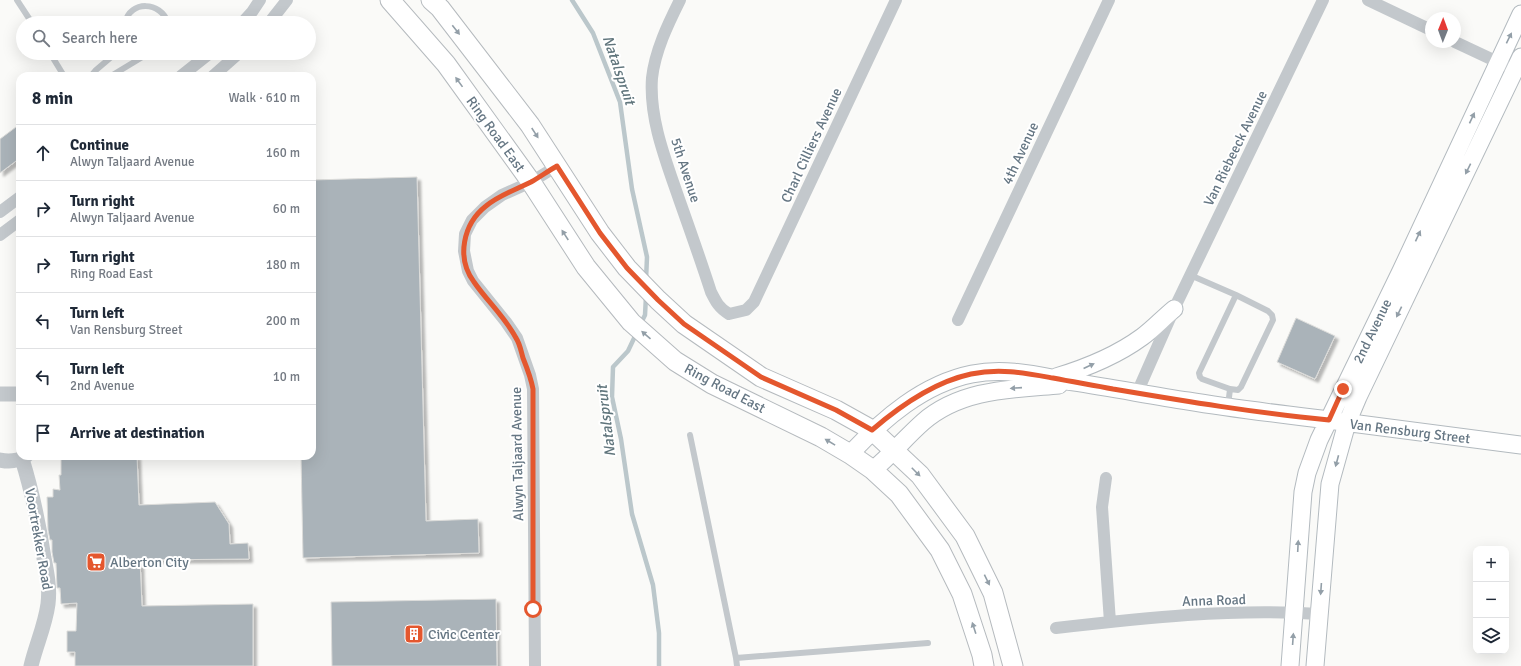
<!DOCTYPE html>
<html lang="en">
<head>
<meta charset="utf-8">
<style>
  :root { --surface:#fff; --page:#f2f2f3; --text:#1f2937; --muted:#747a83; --line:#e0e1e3 }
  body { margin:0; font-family:Signika,sans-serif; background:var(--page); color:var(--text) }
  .controls { position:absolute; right:12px; bottom:12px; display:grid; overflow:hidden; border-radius:8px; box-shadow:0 4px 16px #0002 }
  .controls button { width:36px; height:36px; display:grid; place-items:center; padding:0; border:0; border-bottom:1px solid var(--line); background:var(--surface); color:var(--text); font:20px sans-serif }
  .compass { position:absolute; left:1425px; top:12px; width:36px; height:36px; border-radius:50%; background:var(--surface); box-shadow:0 4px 16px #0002; rotate:1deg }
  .stop { position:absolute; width:12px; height:12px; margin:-9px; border:3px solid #e4572e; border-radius:50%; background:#fff }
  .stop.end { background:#e4572e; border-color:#fff; box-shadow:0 1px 4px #0008 }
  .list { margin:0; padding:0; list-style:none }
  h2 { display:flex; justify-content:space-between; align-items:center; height:52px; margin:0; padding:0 16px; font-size:17px }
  h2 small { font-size:13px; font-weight:400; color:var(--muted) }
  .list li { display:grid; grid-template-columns:26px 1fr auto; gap:12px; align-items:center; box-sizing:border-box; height:56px; padding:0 16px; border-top:1px solid var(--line) }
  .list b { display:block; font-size:15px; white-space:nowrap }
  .list p { margin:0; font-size:13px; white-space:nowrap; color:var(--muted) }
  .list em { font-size:13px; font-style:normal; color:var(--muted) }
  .icon { flex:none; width:22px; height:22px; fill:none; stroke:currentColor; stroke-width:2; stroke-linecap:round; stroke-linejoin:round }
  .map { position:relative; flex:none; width:1521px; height:666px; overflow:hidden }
  .search { position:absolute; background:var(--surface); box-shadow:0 4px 16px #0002; left:16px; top:16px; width:300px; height:44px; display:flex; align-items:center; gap:10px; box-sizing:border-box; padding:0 14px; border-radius:22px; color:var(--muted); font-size:15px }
  .panel { position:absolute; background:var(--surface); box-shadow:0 4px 16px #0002; left:16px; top:72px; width:300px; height:388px; border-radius:12px }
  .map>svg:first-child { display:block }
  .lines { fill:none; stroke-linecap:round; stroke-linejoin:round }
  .stream { stroke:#bbc7cb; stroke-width:4.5 }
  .building { fill:#aab3b9; stroke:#dcdcda; filter:url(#shadow) }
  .secondary-casing { stroke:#b3babf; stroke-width:19 }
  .primary-casing { stroke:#b5babe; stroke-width:21 }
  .service { stroke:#c3c8cc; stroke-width:6 }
  .minor { stroke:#c3c8cc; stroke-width:12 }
  .tertiary { stroke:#c3c8cc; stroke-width:15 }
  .secondary { stroke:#fff; stroke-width:17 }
  .primary { stroke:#fff; stroke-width:19 }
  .oneway { fill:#939fa8 }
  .route { stroke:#e4572e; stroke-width:5 }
  .labels { text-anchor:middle; stroke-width:4; stroke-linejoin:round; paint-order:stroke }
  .street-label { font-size:14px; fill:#657683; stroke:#fff }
  .poi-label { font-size:14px; fill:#657683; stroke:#fff; text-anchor:start }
  .water-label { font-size:15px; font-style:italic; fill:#60757c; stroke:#fff }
</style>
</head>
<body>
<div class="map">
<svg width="1521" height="666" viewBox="0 0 1521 666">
  <defs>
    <filter id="shadow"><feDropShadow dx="3.5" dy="3.5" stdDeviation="1" flood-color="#0004"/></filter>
  </defs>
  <rect width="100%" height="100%" fill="#fafaf8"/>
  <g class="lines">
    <path class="stream" d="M572 0 593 33 620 102 632 189 647 257 646 280
      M640 325 645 315 646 296
      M637 332 628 351 613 367 612 397 621 439 632 514 653 585 659 633V666"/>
  </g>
  <path class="building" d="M20 124V158L0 173V139Z
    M417 177 426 521 478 519 479 553 303 558 301 456H312V180Z
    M1296 318 1335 336 1315 379 1277 362Z
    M61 456H137L139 505 215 502 229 524 230 544 248 543 249 559 140 560 142 606 253 604V666H75V652H67V631H76L77 603 61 604 60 588H57L56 563H54L52 552V540H50L48 530 47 497H53V489L60 490 59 475H61Z
    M496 599 497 666H332L331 602Z"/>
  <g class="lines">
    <defs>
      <path id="secondary" d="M1056 377C1086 368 1116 356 1142 337 1153 329 1163 318 1174 309
        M850 454C883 419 923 384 972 374 1007 367 1039 376 1073 382 1112 388 1150 395 1188 401 1235 409 1282 414 1328 420 1393 428 1457 437 1521 445
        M873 470C891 455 906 437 923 422 961 389 1012 389 1059 385
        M1290 666 1303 492 1307 473 1319 440 1401 271 1521 14
        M1315 666 1330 484 1347 423 1358 397 1521 57"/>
      <path id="primary" d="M390 0 446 64 531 182 586 267 631 322 675 361 712 384 821 437 850 454 873 470 899 494 940 550 962 594 982 655 984 666
        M431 0 440 8 530 125 600 233 627 268 658 300 684 324 761 377 836 410 872 430 920 475 965 536 993 593 1013 666"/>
    </defs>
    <use href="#secondary" class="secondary-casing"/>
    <use href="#primary" class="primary-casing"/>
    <path class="service" d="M17 0 32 23
      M125 23C130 0 161 1 168 23
      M50 53 64 76
      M91 76 96 70 116 53
      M111 76 149 53
      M1190 275 1236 295 1199 373 1200 377 1202 379 1230 389 1228 406
      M1230 389 1238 390 1241 387 1273 320 1272 315 1268 311 1236 295
      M690 435 736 658
      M737 666 736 658 928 643"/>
    <path class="minor" d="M680 0C668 24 655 51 652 78 649 119 666 161 679 199 690 230 701 261 711 292 716 302 719 308 729 314L746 310 754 302 896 0
      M1368 0 1431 30
      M242 23 252 12 260 0
      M269 23 287 0
      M1455 42 1504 65
      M181 76 210 53
      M213 76 239 53
      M0 212 20 197
      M0 235 20 220
      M958 320 1109 0
      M1137 393 1174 309 1323 0
      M1106 478 1102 507 1110 622
      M1056 628C1143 618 1232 608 1319 614
      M535 666 533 389 530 375 517 338 506 322 473 281 468 271 464 251 465 234 472 220 485 207 502 195 531 182 557 166"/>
    <path class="tertiary" d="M0 394H17L20 395
      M22 459C32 491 39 525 44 558 47 573 50 588 48 604 45 626 36 645 31 666
      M0 460C9 462 18 461 26 456"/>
    <use href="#secondary" class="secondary"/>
    <use href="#primary" class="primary"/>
  </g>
  <defs><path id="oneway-solid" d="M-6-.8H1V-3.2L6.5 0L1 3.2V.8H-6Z"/></defs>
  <g class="oneway">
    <use href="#oneway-solid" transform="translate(456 30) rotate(52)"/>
    <use href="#oneway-solid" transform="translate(1509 38) rotate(-64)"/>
    <use href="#oneway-solid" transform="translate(459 82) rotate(-126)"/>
    <use href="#oneway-solid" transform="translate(1472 118) rotate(-65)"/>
    <use href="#oneway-solid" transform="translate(535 133) rotate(57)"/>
    <use href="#oneway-solid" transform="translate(1468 169) rotate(116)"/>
    <use href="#oneway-solid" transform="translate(565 235) rotate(-123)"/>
    <use href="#oneway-solid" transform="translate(1418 236) rotate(-65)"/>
    <use href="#oneway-solid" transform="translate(1399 312) rotate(116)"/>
    <use href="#oneway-solid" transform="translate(646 335) rotate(-139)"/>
    <use href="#oneway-solid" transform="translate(1089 366) rotate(-25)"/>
    <use href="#oneway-solid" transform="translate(1016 388) rotate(176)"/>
    <use href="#oneway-solid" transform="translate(830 442) rotate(-149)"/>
    <use href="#oneway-solid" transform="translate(1337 461) rotate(105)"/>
    <use href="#oneway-solid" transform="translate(916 472) rotate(45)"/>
    <use href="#oneway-solid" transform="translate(1298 546) rotate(-87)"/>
    <use href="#oneway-solid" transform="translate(987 580) rotate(64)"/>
    <use href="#oneway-solid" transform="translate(1321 589) rotate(94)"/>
    <use href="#oneway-solid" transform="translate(974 628) rotate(-108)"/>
    <use href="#oneway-solid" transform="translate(1293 639) rotate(-86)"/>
  </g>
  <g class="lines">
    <path class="route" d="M533 609V389C531 378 527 368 523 358 521 351 520 344 516 338 505 317 487 301 474 282 456 258 463 224 486 206 499 195 515 190 531 182 540 177 548 171 557 166L600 233 627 268 658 300 684 324 761 377 836 410 872 430C901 405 934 382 971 374 1000 368 1025 373 1053 378 1073 382 1093 385 1113 389 1184 401 1256 413 1329 420L1343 389"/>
  </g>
  <defs>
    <symbol id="supermarket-square" viewBox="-11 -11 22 22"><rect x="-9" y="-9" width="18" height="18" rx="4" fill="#e4572e" stroke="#fff"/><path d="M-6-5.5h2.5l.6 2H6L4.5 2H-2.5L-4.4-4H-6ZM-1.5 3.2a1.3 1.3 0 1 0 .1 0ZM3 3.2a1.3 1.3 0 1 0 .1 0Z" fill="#fff"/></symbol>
    <symbol id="building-square" viewBox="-11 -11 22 22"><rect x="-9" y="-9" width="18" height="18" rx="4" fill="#e4572e" stroke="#fff"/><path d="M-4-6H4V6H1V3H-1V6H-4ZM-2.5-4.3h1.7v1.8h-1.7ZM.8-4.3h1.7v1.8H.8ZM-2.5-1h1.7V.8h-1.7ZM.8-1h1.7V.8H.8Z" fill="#fff"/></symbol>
  </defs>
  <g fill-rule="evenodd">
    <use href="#supermarket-square" x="85" y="551" width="22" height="22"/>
    <use href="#building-square" x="403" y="623" width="22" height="22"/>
  </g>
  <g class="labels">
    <g class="street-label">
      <text transform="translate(496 134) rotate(54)" y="5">Ring Road East</text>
      <text transform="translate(811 145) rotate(-65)" y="5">Charl Cilliers Avenue</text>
      <text transform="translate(1235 148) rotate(-64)" y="5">Van Riebeeck Avenue</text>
      <text transform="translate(1020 153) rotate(-65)" y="5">4th Avenue</text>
      <text transform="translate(686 170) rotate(72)" y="5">5th Avenue</text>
      <text transform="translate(1372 331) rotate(-64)" y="5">2nd Avenue</text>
      <text transform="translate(725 388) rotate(28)" y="5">Ring Road East</text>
      <text transform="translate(1410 431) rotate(7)" y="5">Van Rensburg Street</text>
      <text transform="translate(517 454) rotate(-91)" y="5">Alwyn Taljaard Avenue</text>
      <text transform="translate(39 539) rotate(80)" y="5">Voortrekker Road</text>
      <text transform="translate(1214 600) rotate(-2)" y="5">Anna Road</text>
    </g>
    <g class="poi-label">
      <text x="110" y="567">Alberton City</text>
      <text x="428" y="639">Civic Center</text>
    </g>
    <g class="water-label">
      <text transform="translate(619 70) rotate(71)" y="5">Natalspruit</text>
      <text transform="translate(606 421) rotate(-97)" y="5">Natalspruit</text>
    </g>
  </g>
</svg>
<div class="controls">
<button>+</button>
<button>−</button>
<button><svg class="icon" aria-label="layers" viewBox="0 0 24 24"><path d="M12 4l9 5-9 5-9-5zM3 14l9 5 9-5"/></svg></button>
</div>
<svg class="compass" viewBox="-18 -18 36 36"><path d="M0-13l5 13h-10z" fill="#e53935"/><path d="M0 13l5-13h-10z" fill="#747a83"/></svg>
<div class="stop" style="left:533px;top:609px"></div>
<div class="stop end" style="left:1343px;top:389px"></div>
<div class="search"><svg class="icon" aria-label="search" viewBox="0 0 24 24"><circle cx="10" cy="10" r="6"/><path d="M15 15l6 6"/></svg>Search here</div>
<section class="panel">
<h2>8 min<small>Walk · 610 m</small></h2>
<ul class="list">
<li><svg class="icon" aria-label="ahead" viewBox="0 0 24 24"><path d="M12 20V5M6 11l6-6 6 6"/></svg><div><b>Continue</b><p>Alwyn Taljaard Avenue</p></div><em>160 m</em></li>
<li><svg class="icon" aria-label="right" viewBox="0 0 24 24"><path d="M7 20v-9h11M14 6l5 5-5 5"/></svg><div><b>Turn right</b><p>Alwyn Taljaard Avenue</p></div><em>60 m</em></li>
<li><svg class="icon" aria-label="right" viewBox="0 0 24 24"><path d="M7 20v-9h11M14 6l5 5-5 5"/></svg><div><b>Turn right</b><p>Ring Road East</p></div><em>180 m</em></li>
<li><svg class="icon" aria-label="left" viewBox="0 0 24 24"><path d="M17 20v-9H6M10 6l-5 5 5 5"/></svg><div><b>Turn left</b><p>Van Rensburg Street</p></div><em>200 m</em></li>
<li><svg class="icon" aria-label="left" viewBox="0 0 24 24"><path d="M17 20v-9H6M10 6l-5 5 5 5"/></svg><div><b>Turn left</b><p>2nd Avenue</p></div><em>10 m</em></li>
<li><svg class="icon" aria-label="arrive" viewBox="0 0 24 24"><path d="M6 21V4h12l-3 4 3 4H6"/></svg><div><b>Arrive at destination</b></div></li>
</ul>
</section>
</div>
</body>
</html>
